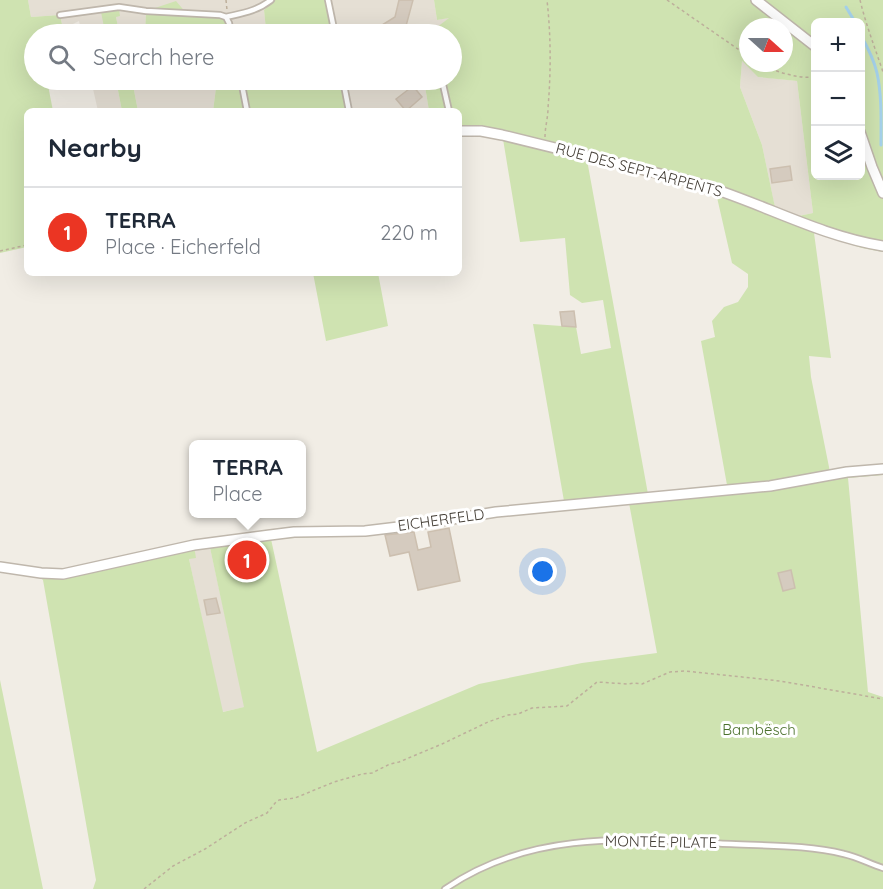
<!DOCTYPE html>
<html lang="en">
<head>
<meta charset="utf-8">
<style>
  :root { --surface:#fff; --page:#f2f2f3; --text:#1f2937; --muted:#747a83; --line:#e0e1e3; --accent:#eb3523 }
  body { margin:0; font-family:Quicksand,sans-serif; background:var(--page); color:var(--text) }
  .controls { position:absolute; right:18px; top:18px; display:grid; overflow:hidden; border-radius:9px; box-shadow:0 6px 24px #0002 }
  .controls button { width:54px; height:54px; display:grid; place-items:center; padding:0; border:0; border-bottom:2px solid var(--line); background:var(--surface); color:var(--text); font:30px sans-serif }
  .compass { position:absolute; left:739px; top:18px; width:54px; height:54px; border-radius:50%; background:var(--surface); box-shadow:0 6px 24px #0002; rotate:111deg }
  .you { position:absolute; left:543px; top:572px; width:21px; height:21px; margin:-15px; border:4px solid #fff; border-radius:50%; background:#1a73e8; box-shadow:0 0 0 9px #1a73e833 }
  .badge { display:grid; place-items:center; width:39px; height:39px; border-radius:50%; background:var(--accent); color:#fff; font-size:20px; font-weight:700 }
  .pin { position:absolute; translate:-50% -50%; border:3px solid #fff; box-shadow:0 2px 6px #0006 }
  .popup { position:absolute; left:189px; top:440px; width:117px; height:78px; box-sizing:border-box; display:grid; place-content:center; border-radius:9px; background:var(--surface); filter:drop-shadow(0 2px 4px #0005); font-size:20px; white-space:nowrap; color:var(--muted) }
  .popup b { font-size:22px; color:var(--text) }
  .popup::after { content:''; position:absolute; left:50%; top:100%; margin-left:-12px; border:12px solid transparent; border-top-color:var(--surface) }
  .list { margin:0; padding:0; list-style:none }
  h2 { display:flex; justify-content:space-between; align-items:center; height:78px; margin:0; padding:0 24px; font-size:26px }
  h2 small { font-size:20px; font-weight:400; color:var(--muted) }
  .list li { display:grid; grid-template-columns:39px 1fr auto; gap:18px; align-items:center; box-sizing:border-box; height:90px; padding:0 24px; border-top:2px solid var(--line) }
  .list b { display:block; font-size:22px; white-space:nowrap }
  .list p { margin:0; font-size:20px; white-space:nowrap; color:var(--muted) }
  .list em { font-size:20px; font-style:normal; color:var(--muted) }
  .icon { flex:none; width:33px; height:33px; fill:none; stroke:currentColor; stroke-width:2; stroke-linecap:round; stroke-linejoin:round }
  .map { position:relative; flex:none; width:883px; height:889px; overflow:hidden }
  .search { position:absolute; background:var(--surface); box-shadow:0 6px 24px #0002; left:24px; top:24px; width:438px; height:66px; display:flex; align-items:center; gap:15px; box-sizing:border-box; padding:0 21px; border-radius:33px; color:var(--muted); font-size:22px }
  .panel { position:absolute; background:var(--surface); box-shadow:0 6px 24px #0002; left:24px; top:108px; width:438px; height:168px; border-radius:9px }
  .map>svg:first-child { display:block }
  .residential { fill:#e5dfd4 }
  .green { fill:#cfe3b1; fill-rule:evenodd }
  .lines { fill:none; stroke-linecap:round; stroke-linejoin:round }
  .stream { stroke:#a5d2eb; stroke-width:3 }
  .building { fill:#d5cbbf; stroke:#ccbfaf; stroke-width:1.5 }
  .lane-casing { stroke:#bfb7ac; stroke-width:8 }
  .street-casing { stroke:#bfb7ac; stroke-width:12 }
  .path { stroke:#bdaf9b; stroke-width:1.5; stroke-dasharray:3 3; stroke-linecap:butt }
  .lane { stroke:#fff; stroke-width:4.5 }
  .street { stroke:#fff; stroke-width:9 }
  .labels { text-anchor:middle; stroke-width:6; stroke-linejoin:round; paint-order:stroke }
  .street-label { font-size:15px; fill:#433d35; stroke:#fff }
  .park-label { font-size:15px; fill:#4b712d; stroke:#fff }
</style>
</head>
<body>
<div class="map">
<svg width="883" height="889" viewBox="0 0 883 889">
  <rect width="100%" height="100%" fill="#f1ede5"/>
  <path class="residential" d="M28 0H274L264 10 266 30 249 34H231L146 11 145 34H123L122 28H118L116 17 119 10 105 33 82 34 79 21 63 29 60 15 31 17Z
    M328 0H434L437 20 451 17 443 34H335Z
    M742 61 759 77 797 81 813 213 789 218 776 213 762 145 740 87Z
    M91 80H116L122 111H98Z
    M132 80H217L213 111H138Z
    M343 80H424L429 111H349Z
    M209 543 245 707 222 712 189 559 194 545Z"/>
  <path class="green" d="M0 0H28L31 17 60 15 63 29 54 34H34V80H47L53 111H27V247L0 253Z
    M274 0H328L335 34H249L266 30 264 10Z
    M434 0H883V252L862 248 814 233 831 358 809 356 811 377 830 472 868 465 883 464V475L848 478 868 692 883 697V889H93L96 880 43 580 39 577 10 572 40 568 63 569 199 540 269 530 368 526 500 508 564 501 533 324 576 327 581 354 611 348 603 300 582 303 570 295 565 238 520 242 503 139 481 135H459V111H429L424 80H452V34H428L449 18 437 20ZM816 22H860V176H816ZM748 27H784V63H748ZM742 61 758 77 797 81 813 213 789 218 776 212 762 145 740 87ZM587 160 689 185 716 193 732 263 748 274V287L738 302 724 307 712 321 715 337 701 341 727 485 648 494ZM629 503 657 653 582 663 479 684 317 752 271 539 365 535 494 516ZM209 543 244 707 223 712 189 559 196 558 194 546Z
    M176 1 187 14 226 17 231 34H145L146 11Z
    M119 9 120 16 116 17 118 27H122L123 34H92L105 32 101 12Z
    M116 80H132L138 111H122Z
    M217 80H343L349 111H213Z
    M313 273H378L388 326 326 341Z
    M0 680 43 889H0Z"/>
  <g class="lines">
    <path class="stream" d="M846 7 855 22
      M860 34C867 46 874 60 877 73 882 96 881 121 881 145"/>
  </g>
  <path class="building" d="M399 0H413L406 26 392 34H387L382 25 395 17Z
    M413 86 422 97 406 111 396 99Z
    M790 166 792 180 772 183 770 169Z
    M574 311 576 327 562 326 560 312Z
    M449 528 460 581 418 590 409 552 390 556 385 535 414 532 418 550 431 547 428 532Z
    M254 547 258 569 240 573 235 551Z
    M791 570 795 588 783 591 778 573Z
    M216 598 220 613 207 615 204 600Z"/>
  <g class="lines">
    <defs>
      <path id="lane" d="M328 0 335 34
        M60 15 119 7 146 11 220 15 226 17 229 23 231 34
        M226 17C243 13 257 11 271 0
        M241 80 247 111
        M343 80 349 111
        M442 80 449 111
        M445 889C532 829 631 839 731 844 769 846 808 845 844 854 858 857 870 864 883 868"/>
      <path id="street" d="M756 0 816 47
        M459 131H481L502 135 689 181C755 199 815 235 883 246
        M860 132 872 167 883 193
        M0 567 41 573 63 574 194 545 270 535 294 532 365 531 415 525 496 512 770 486 847 472 883 469"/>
    </defs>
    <use href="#lane" class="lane-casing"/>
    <use href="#street" class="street-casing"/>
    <path class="path" d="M226 0 227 10
      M667 0 748 56
      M860 0C866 25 875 48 883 72
      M760 63C775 72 798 79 816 77
      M545 137C545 127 548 118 548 108 551 72 551 36 547 0
      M0 251 27 245
      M144 889 173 866 205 849 245 823 267 813 276 802 279 800 295 798 334 782 362 774 372 773 390 764 399 762 442 744 488 722 508 715 518 714 532 708 567 706 597 682 628 684 634 683 642 684 670 672 685 671 780 681 883 699"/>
    <use href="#lane" class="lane"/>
    <use href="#street" class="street"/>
  </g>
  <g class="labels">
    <g class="street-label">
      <text transform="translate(639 170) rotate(15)" y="5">RUE DES SEPT-ARPENTS</text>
      <text transform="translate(441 520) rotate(-8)" y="5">EICHERFELD</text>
      <text transform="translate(661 842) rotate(1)" y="5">MONTÉE PILATE</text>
    </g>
    <g class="park-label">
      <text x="759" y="735">Bambësch</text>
    </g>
  </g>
</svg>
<div class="controls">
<button>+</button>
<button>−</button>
<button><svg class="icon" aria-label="layers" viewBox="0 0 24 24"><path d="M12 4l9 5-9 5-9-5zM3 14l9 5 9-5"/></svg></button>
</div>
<svg class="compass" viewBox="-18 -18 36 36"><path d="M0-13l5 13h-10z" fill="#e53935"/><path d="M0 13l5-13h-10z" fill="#747a83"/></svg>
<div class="you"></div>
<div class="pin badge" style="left:247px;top:560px">1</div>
<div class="popup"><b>TERRA</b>Place</div>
<div class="search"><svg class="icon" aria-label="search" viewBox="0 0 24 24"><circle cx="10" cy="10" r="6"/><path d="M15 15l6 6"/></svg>Search here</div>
<section class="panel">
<h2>Nearby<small></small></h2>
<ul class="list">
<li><span class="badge">1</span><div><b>TERRA</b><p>Place · Eicherfeld</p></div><em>220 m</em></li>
</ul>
</section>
</div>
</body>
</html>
